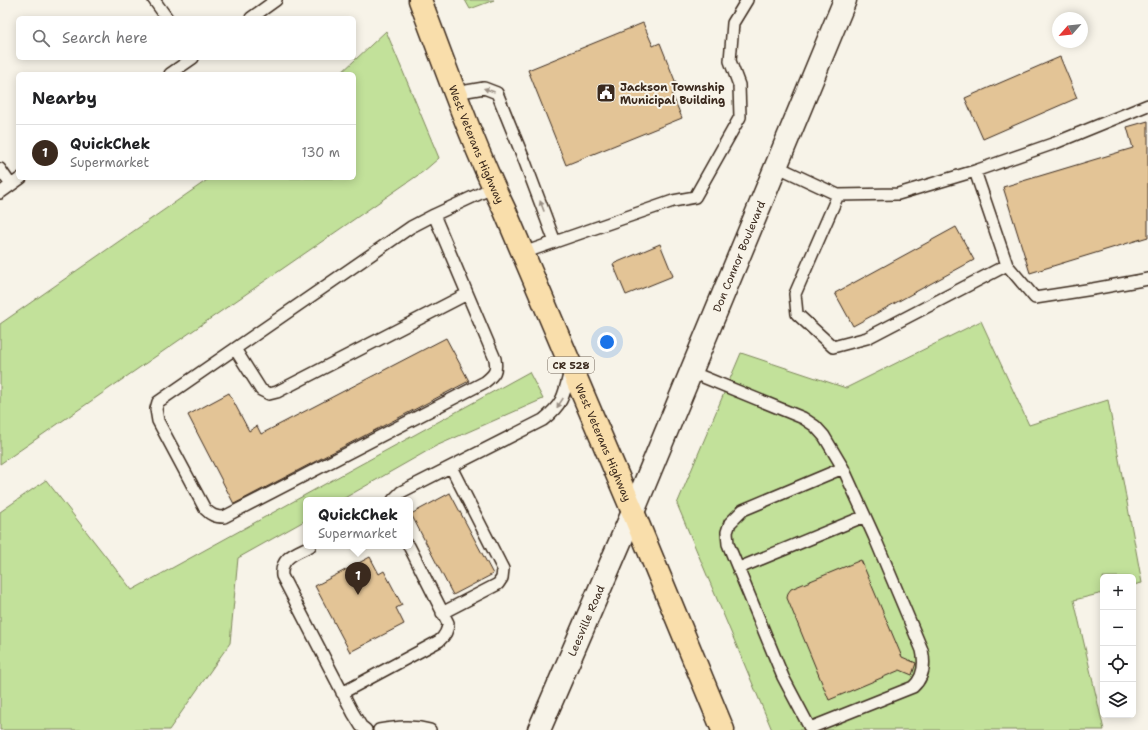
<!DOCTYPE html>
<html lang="en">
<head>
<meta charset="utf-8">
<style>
  :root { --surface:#fff; --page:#f6f6f6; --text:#202124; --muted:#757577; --line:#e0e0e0; --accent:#3b2a1e }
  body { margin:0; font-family:"Shantell Sans",sans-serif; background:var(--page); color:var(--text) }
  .controls { position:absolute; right:12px; bottom:12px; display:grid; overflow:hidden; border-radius:6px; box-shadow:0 2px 10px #0003 }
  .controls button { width:36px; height:36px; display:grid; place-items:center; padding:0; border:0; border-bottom:1px solid var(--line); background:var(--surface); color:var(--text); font:20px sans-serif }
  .compass { position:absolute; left:1052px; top:12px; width:36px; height:36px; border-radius:50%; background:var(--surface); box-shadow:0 2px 10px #0003; rotate:242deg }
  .you { position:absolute; left:607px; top:342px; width:14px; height:14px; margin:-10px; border:3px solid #fff; border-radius:50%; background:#1a73e8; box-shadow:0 0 0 6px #1a73e833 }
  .badge { display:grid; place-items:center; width:26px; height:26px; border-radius:50%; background:var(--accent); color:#fff; font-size:13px; font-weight:700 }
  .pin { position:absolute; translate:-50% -33px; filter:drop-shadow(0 1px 2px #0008) }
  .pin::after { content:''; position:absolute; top:21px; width:14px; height:12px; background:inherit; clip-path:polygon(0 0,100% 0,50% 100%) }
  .popup { position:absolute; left:303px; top:497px; width:110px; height:52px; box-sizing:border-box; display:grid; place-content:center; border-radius:6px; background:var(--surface); filter:drop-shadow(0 1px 3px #0005); font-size:13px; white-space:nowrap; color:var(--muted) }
  .popup b { font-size:15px; color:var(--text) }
  .popup::after { content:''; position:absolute; left:50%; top:100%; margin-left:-8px; border:8px solid transparent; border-top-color:var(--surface) }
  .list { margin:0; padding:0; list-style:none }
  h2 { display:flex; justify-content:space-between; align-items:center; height:52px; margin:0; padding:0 16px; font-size:17px }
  h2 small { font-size:13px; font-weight:400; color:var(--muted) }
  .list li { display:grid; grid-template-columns:26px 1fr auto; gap:12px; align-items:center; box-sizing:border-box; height:56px; padding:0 16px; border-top:1px solid var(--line) }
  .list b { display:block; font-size:15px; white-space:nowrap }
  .list p { margin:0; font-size:13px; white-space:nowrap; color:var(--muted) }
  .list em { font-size:13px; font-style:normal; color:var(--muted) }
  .icon { flex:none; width:22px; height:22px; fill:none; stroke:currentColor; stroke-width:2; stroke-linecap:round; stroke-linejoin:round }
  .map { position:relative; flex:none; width:1148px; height:730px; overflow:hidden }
  .search { position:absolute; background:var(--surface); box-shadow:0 2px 10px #0003; left:16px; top:16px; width:340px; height:44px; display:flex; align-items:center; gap:10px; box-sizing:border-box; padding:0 14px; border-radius:6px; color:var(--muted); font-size:15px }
  .panel { position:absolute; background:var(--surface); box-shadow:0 2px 10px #0003; left:16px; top:72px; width:340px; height:108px; border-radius:6px }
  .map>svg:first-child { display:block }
  .green { fill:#c2e19a; stroke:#7e865c }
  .building { fill:#e3c496; stroke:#3b2a1e }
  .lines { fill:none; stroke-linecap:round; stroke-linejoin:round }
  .lane-casing { stroke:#3b2a1e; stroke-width:14 }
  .secondary-casing { stroke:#3b2a1e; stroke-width:25 }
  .primary-casing { stroke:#3b2a1e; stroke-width:25 }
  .lane { stroke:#f7f3e8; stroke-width:11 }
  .secondary { stroke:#f7f3e8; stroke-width:22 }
  .primary { stroke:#f9deab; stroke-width:22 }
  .oneway { fill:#998e83 }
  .labels { text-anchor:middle; stroke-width:4; stroke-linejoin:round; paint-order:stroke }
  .shield { fill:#f7f3e8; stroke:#73665b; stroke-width:1 }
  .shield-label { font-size:10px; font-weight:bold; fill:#3b2a1e }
  .poi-label { font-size:11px; font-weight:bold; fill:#3b2a1e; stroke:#f7f3e8; text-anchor:start }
  .street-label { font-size:11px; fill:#3b2a1e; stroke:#f7f3e8 }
</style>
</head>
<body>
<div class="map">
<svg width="1148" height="730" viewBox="0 0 1148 730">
  <rect width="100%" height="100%" fill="#f7f3e8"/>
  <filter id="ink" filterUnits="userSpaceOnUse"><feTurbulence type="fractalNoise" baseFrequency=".025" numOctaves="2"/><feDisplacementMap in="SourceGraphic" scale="8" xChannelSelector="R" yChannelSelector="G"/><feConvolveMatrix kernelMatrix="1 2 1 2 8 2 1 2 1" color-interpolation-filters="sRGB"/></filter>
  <g filter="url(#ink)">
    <path class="green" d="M465 0H494L470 9Z
      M386 31 439 158 424 171 0 464V324L210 178H354V74H340Z
      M981 321 1029 425 1108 400 1142 583 1133 585V577H1103V593L1074 600 1104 730H772L677 504 741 353 846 388Z
      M529 372 543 399 436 446 341 500H306V520L238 558 230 643 169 730H0V512L46 480 132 590Z"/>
    <path class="building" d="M643 23 653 46 660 43 679 91 672 94 682 118 566 165 528 70Z
      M1060 57 1077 98 983 139 965 98Z
      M1148 121V237L1030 273 1003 187 1133 148 1127 127Z
      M956 227 974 260 853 326 835 293Z
      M660 244 673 276 626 295 613 264Z
      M446 338 469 381 234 504 188 415 229 393 249 431 257 426 261 434Z
      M450 493 493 574 453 595 411 514Z
      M370 557 379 574 384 571 402 605 396 608 404 624 350 652 315 586Z
      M861 560 902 657 916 663 912 675 900 670 829 700 787 598 788 593 791 589Z"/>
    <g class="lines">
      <defs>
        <path id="lane" d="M154 0 167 18
          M251 18 276 0
          M170 74 193 58
          M455 93 484 88 497 93 525 162 555 242
          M776 166 838 195 795 294 797 314 833 347 867 338 1007 265 1035 298 1093 289 1148 279
          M0 169 11 185
          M975 171 1007 265
          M0 193 21 178
          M838 195 898 194 975 171 1055 143 1148 105
          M434 215 495 359C497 371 495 374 485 382L224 517C215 517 211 515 205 509L158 421 156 409 158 402 411 227 434 215 494 187
          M523 253 673 201 695 197 740 117 739 85 730 61 733 23 747 0
          M235 349 261 390 269 394 277 392 467 294
          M691 372 803 418 815 426 824 436 843 468 874 536 922 650C925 663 924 677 913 687L810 728
          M393 500 401 492 543 420C564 403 564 395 570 370
          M310 546C296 553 280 557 282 576L353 713 361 726 366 730
          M739 568 865 516
          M442 613 498 584 502 578 503 569 451 467
          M342 693 439 641C445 636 448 631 448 623L409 546
          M379 730C397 727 412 725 430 730
          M811 730 783 677 728 544 727 532 730 523 743 510 843 468"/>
        <g id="secondary">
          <path id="s1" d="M539 730 633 512 845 0"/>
        </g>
        <g id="primary">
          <path id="s2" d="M420 0C447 71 472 143 505 211L633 512 723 730"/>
        </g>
      </defs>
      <use href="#lane" class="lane-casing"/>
      <use href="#secondary" class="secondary-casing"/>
      <use href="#primary" class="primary-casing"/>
      <use href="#lane" class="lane"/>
      <use href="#secondary" class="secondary"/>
      <use href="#primary" class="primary"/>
    </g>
    <defs><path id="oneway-solid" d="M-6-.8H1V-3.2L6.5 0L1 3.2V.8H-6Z"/></defs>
    <g class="oneway">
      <use href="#oneway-solid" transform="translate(489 90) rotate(-161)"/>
      <use href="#oneway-solid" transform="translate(542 206) rotate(-111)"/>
      <use href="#oneway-solid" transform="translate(560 403) rotate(123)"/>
    </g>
  </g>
  <defs>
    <symbol id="civic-square" viewBox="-11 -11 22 22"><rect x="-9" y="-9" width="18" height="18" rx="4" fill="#3b2a1e" stroke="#f7f3e8"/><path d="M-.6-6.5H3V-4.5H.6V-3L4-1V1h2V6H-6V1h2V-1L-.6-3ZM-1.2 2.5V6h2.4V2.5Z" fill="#fff"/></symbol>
  </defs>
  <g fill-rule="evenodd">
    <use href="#civic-square" x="595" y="82" width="22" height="22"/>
  </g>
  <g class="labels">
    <rect class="shield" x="548" y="357" width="46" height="16" rx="3"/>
    <g class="shield-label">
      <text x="571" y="369">CR 528</text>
    </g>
    <g class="poi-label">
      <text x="620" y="91">Jackson Township<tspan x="620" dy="13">Municipal Building</tspan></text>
    </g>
    <g class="street-label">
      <text dy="4" stroke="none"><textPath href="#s2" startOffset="155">West Veterans Highway</textPath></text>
      <text dy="4" stroke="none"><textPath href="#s1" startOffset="514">Don Connor Boulevard</textPath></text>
      <text dy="4" stroke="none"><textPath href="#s2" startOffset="479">West Veterans Highway</textPath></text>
      <text dy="4" stroke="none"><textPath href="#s1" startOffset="119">Leesville Road</textPath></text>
    </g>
  </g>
</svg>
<div class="controls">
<button>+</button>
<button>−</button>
<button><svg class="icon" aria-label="locate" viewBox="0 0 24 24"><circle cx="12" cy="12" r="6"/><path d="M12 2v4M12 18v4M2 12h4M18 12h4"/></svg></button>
<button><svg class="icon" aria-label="layers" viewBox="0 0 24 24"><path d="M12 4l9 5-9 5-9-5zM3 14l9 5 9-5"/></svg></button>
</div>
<svg class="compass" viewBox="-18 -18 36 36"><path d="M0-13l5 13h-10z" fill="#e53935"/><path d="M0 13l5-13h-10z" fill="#757577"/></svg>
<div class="you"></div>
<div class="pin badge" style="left:358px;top:595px">1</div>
<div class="popup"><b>QuickChek</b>Supermarket</div>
<div class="search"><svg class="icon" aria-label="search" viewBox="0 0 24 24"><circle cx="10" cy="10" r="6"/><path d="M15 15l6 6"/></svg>Search here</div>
<section class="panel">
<h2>Nearby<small></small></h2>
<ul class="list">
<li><span class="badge">1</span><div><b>QuickChek</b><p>Supermarket</p></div><em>130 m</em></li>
</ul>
</section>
</div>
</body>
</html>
